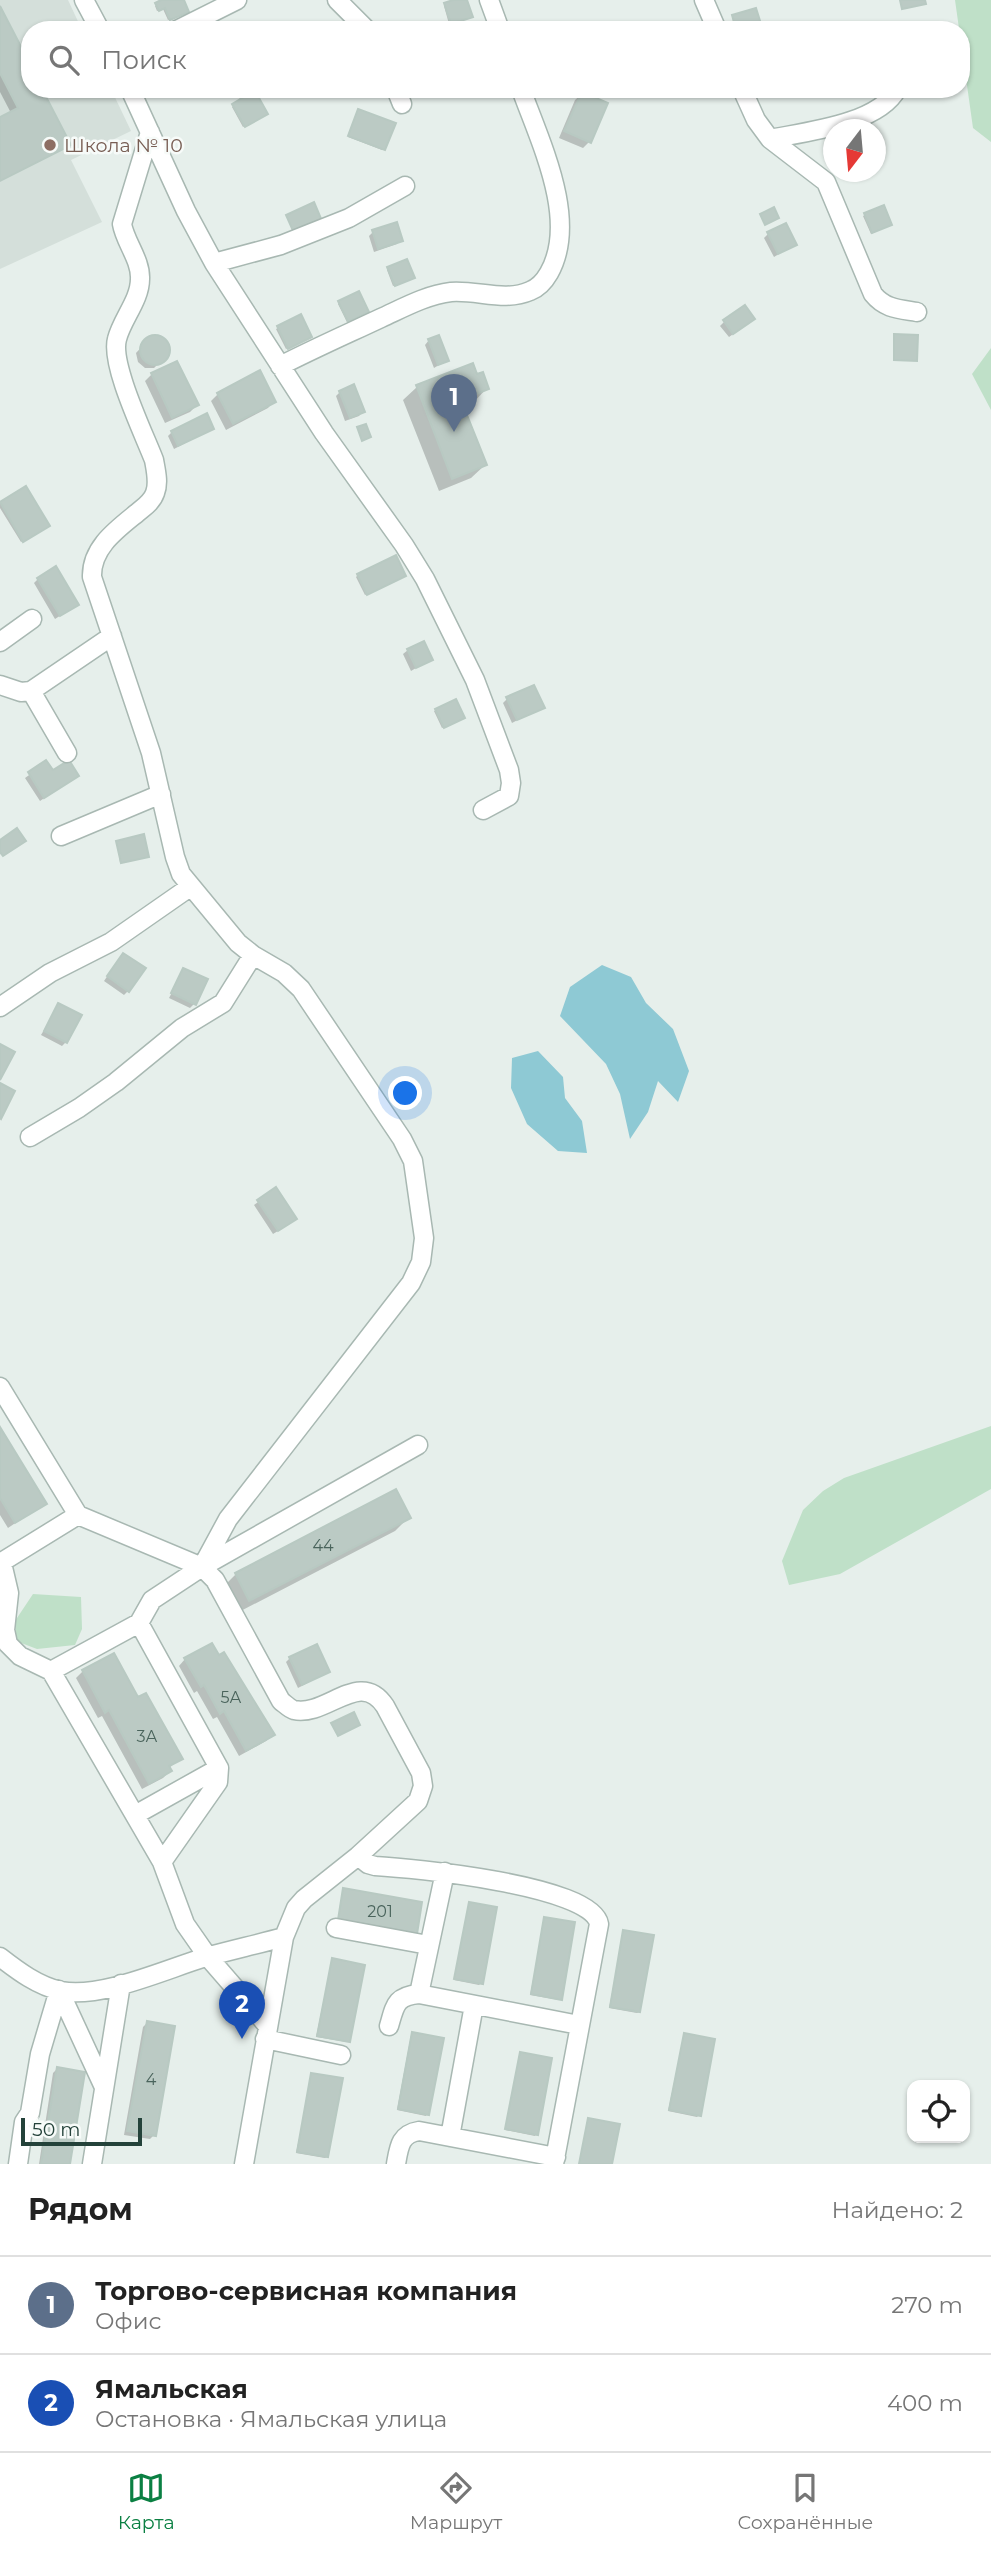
<!DOCTYPE html>
<html lang="ru">
<head>
<meta charset="utf-8">
<style>
  :root { --surface:#fff; --page:#f6f6f6; --text:#222; --muted:#767676; --line:#e0e0e0; --accent:#0b8043 }
  body { margin:0; font-family:Montserrat,sans-serif; background:var(--page); color:var(--text) }
  .controls { position:absolute; right:21px; bottom:21px; display:grid; overflow:hidden; border-radius:14px; box-shadow:0 2px 5px #0004 }
  .controls button { width:63px; height:63px; display:grid; place-items:center; padding:0; border:0; border-bottom:2px solid var(--line); background:var(--surface); color:var(--text); font:35px sans-serif }
  .compass { position:absolute; left:823px; top:119px; width:63px; height:63px; border-radius:50%; background:var(--surface); box-shadow:0 2px 5px #0004; rotate:196deg }
  .scale { position:absolute; left:21px; bottom:18px; width:121px; box-sizing:border-box; padding-left:7px; border:4px solid #24423a; border-top:0; font-size:19px; line-height:24px; white-space:nowrap; color:#24423a; -webkit-text-stroke:5px #f7fbf9; paint-order:stroke }
  .you { position:absolute; left:406px; top:1094px; width:24px; height:24px; margin:-18px; border:5px solid #fff; border-radius:50%; background:#1a73e8; box-shadow:0 0 0 10px #1a73e833 }
  .badge { display:grid; place-items:center; width:46px; height:46px; border-radius:50%; background:var(--accent); color:#fff; font-size:23px; font-weight:700 }
  .pin { position:absolute; translate:-50% -58px; filter:drop-shadow(0 2px 4px #0008) }
  .pin::after { content:''; position:absolute; top:37px; width:24px; height:21px; background:inherit; clip-path:polygon(0 0,100% 0,50% 100%) }
  .list { margin:0; padding:0; list-style:none }
  h2 { display:flex; justify-content:space-between; align-items:center; height:91px; margin:0; padding:0 28px; font-size:30px }
  h2 small { font-size:23px; font-weight:400; color:var(--muted) }
  .list li { display:grid; grid-template-columns:46px 1fr auto; gap:21px; align-items:center; box-sizing:border-box; height:98px; padding:0 28px; border-top:2px solid var(--line) }
  .list b { display:block; font-size:26px; white-space:nowrap }
  .list p { margin:0; font-size:23px; white-space:nowrap; color:var(--muted) }
  .list em { font-size:23px; font-style:normal; color:var(--muted) }
  .icon { flex:none; width:38px; height:38px; fill:none; stroke:currentColor; stroke-width:2; stroke-linecap:round; stroke-linejoin:round }
  .map { position:relative; flex:none; width:991px; height:2164px; overflow:hidden }
  .search { position:absolute; background:var(--surface); box-shadow:0 2px 5px #0004; left:21px; right:21px; top:21px; height:77px; display:flex; align-items:center; gap:18px; box-sizing:border-box; padding:0 24px; border-radius:28px; color:var(--muted); font-size:26px }
  .sheet { height:287px; background:var(--surface) }
  nav { display:flex; justify-content:space-around; align-items:center; box-sizing:border-box; height:98px; border-top:2px solid var(--line); background:var(--surface); font-size:19px; color:var(--muted) }
  nav a { display:grid; justify-items:center; gap:4px }
  nav .on { color:var(--accent) }
  .map>svg:first-child { display:block }
  .built { fill:#d4dfda }
  .green { fill:#bfe0c8 }
  .water { fill:#8ec9d4 }
  .shadow { fill:#0003 }
  .building { fill:#bbcac4; stroke:#b8c9c2; stroke-width:2 }
  .lines { fill:none; stroke-linecap:round; stroke-linejoin:round }
  .minor-casing { stroke:#a8b8b2; stroke-width:21 }
  .minor { stroke:#fff; stroke-width:18 }
  .education-dot { fill:#8d6e63; stroke:#f7fbf9; stroke-width:2.5 }
  .labels { text-anchor:middle; stroke-width:5; stroke-linejoin:round; paint-order:stroke }
  .number-label { font-size:16px; fill:#4a645c }
  .education-label { font-size:19px; fill:#785e54; stroke:#f7fbf9; text-anchor:start }
</style>
</head>
<body>
<div class="map">
<svg width="991" height="2164" viewBox="0 0 991 2164">
  <rect width="100%" height="100%" fill="#e6efeb"/>
  <path class="built" d="M0 0H68L82 30H30V89H111L131 131 71 160 102 222 0 269Z"/>
  <path class="green" d="M955 0H991V142L973 128Z
    M991 348V410L972 374Z
    M991 1426V1489L840 1574 789 1585 782 1561 803 1510 823 1491 844 1478Z
    M33 1594 81 1597 82 1629 75 1645 37 1649 16 1641 15 1621Z"/>
  <path class="water" d="M602 965 631 977 646 1003 673 1029 689 1071 678 1102 658 1081 648 1112 630 1139 620 1094 606 1064 560 1016 570 987Z
    M538 1051 563 1077 565 1098 582 1121 587 1153 558 1151 527 1124 511 1088 512 1058Z"/>
  <path class="shadow" d="M159 0H183L186 13 168 20 163 9 157 11 155 6 160 2Z
    M459 0H465L469 18 449 24 444 6Z
    M0 9 30 89 69 145 63 150V147L0 179V119L11 113 0 92Z
    M733 16 759 24 743 30H734Z
    M242 89H252L264 115 243 127 232 107 241 101 237 93Z
    M582 94 589 142 583 148 559 138 575 100Z
    M357 112 384 149 382 150 348 137Z
    M865 215 888 226 871 234 863 216Z
    M373 232 401 240 397 244 374 252 369 236Z
    M768 234 795 244 774 257 764 238Z
    M388 269 411 279 393 286 387 270Z
    M340 302 366 313 347 322 338 304Z
    M300 317 308 338 286 349 276 329Z
    M724 322 749 323 729 337 720 326Z
    M895 336 915 360 914 361H893Z
    M150 338 162 339 167 345 168 354 154 368H145L138 362 136 353Z
    M429 340 447 360 434 368 425 345Z
    M152 374 197 405 190 412 165 423 145 381Z
    M476 376 487 388 474 402 462 406 485 465 471 478 439 491 403 400 417 387Z
    M340 392 363 411 359 416 345 421 336 396Z
    M218 394 274 401 268 408 226 430 211 401Z
    M212 429 174 449 168 436 172 432Z
    M25 488 46 527 21 542 0 508V504Z
    M358 575 403 577 365 595 356 577Z
    M38 579 77 605 55 619 34 583Z
    M408 650 431 659 411 671 403 654Z
    M507 699 542 707 512 723 503 703Z
    M436 710 462 719 442 728 434 711Z
    M46 763 52 773 77 776 40 801 25 778Z
    M117 842 145 858 120 863Z
    M119 959 128 991 124 995 104 981Z
    M184 970 194 1004 190 1008 169 998Z
    M59 1005 66 1042 62 1046 41 1035Z
    M276 1189 291 1223 273 1234 254 1205Z
    M0 1430 45 1503 8 1528 0 1515Z
    M409 1517 395 1531 235 1614 222 1588 236 1574Z
    M290 1658 328 1672 298 1688 286 1662Z
    M185 1659 273 1735 266 1741 239 1756 217 1717 213 1719 197 1691 194 1693 179 1666Z
    M83 1671 137 1700 180 1759 169 1768 170 1771 163 1778 142 1789 102 1716 98 1718 76 1678Z
    M470 1904 481 1983 479 1985 454 1980Z
    M545 1919 560 1999 559 2000 530 1995Z
    M624 1931 639 2012 637 2013 609 2008Z
    M332 1960 348 2041 347 2042 316 2037Z
    M147 2023 154 2135 150 2139 124 2135 143 2027Z
    M411 2035 427 2114 426 2116 397 2110Z
    M684 2035 699 2115 697 2117 668 2111Z
    M520 2054 536 2134 535 2136 505 2130Z
    M57 2069 69 2164H39L53 2073Z
    M312 2075 327 2157 325 2158 296 2153Z"/>
  <path class="building" d="M161 0H184L189 12 170 20 165 8 159 11 155 3Z
    M453 0H467L473 17 451 24 444 3Z
    M900 0H925L926 4 902 9Z
    M0 6 30 64V89H42L71 145 0 181V117L18 108 0 73Z
    M756 8 761 24 736 30 732 15Z
    M254 89 268 114 245 127 232 104 242 98 237 90Z
    M582 92 608 103 591 143 564 131Z
    M358 109 396 123 385 150 348 136Z
    M314 202 322 221 294 233 286 215Z
    M884 205 892 225 872 233 864 213Z
    M774 207 779 218 765 225 760 214Z
    M397 222 403 241 378 249 372 230Z
    M786 223 797 245 778 254 767 232Z
    M407 259 415 278 395 286 387 267Z
    M359 291 369 312 348 322 338 301Z
    M745 305 755 319 733 334 723 320Z
    M301 314 312 337 288 349 277 326Z
    M894 334 918 335 917 361 894 360Z
    M140 350a15 15 0 1 1 30 0a15 15 0 1 1-30 0Z
    M439 335 449 361 438 365 428 339Z
    M177 361 199 405 172 418 151 373Z
    M473 363 477 374 483 372 489 389 461 400 487 465 452 479 416 385Z
    M260 370 276 402 233 424 217 393Z
    M354 384 365 412 350 418 339 391Z
    M207 413 214 429 178 446 171 431Z
    M366 424 371 437 362 441 357 427Z
    M26 486 50 526 23 542 0 502Z
    M396 555 406 576 367 595 357 574Z
    M56 566 79 605 60 616 37 578Z
    M424 641 433 660 416 668 407 649Z
    M534 685 545 708 517 720 506 697Z
    M456 699 465 718 444 728 435 709Z
    M46 760 53 770 69 760 79 776 44 798 28 772Z
    M17 828 26 841 3 856 0 852V840Z
    M144 834 149 857 121 863 116 841Z
    M123 953 146 968 129 992 107 976Z
    M183 968 208 979 196 1005 171 993Z
    M58 1003 82 1015 67 1043 44 1031Z
    M0 1044 15 1052 0 1080Z
    M0 1083 15 1091 1 1119 0 1118Z
    M276 1187 297 1219 278 1231 257 1200Z
    M0 1427 47 1504 15 1523 0 1498Z
    M396 1489 411 1518 249 1601 235 1573Z
    M212 1643 219 1655 224 1652 275 1735 246 1751 224 1711 220 1714 204 1685 201 1687 184 1658Z
    M317 1644 330 1672 302 1685 289 1657Z
    M114 1653 138 1697 146 1693 183 1759 169 1766 172 1771 149 1784 109 1710 105 1713 82 1670Z
    M354 1712 360 1725 338 1736 331 1723Z
    M343 1888 422 1902 417 1934 338 1920Z
    M469 1902 497 1907 483 1984 454 1979Z
    M544 1917 575 1922 562 2000 531 1994Z
    M623 1930 654 1935 640 2012 610 2007Z
    M332 1958 365 1965 350 2042 317 2036Z
    M147 2021 175 2026 156 2136 127 2131Z
    M412 2032 444 2038 429 2115 398 2109Z
    M684 2033 715 2039 701 2116 669 2110Z
    M520 2052 552 2058 538 2135 505 2129Z
    M57 2067 85 2072 70 2164H41Z
    M311 2073 343 2078 328 2157 297 2152Z
    M588 2118 620 2124 612 2164H579Z"/>
  <g class="lines">
    <defs>
      <path id="minor" d="M84 0 100 30
        M337 0 367 30
        M489 0 500 30
        M704 0 717 30
        M177 30 237 0
        M130 89 186 211 214 263 324 433 404 545 425 579 475 680 509 770 511 783 509 796 483 810
        M396 89 402 104
        M742 89 756 120 770 139 826 182 873 294C885 309 899 309 917 312
        M150 132 122 224C125 242 141 260 140 279 140 300 122 319 117 339 110 364 144 434 154 460 156 471 159 483 155 493 152 502 144 507 137 513 116 530 91 548 92 577L151 753 175 857 181 874 238 943 253 955 284 973 301 989 402 1139 413 1161 424 1238 421 1262 411 1283 228 1519 202 1567
        M770 139C805 132 879 124 897 89
        M214 263 281 245 349 218 405 186
        M280 366C313 349 347 334 381 318 403 308 426 295 451 292 478 290 505 302 530 291 538 288 545 280 549 273 579 220 540 142 521 89
        M0 642 32 619
        M0 685 21 692 31 691 112 636
        M31 691 67 753
        M61 836 161 794
        M0 1007 50 973 111 942 190 887
        M30 1137 79 1108 116 1082 182 1028 223 1003 253 955
        M0 1387 78 1515 202 1567 215 1580 281 1701C285 1704 290 1709 294 1710 327 1717 360 1668 385 1706L421 1773 423 1786 418 1801 358 1856 304 1899 296 1908 284 1937 244 2164
        M0 1563 78 1515
        M2 1563 9 1593 5 1630 8 1644 20 1656 51 1671 162 1862 185 1924 208 1957 267 2025
        M51 1671 139 1623
        M135 1815 219 1768
        M358 1856 368 1864 375 1866C411 1868 592 1885 599 1924L554 2164
        M162 1862 218 1782 219 1768 139 1623 152 1600 202 1567 418 1445
        M336 1928 428 1945
        M0 1957C18 1971 38 1986 61 1991 101 1999 166 1969 206 1957 232 1950 258 1944 284 1937
        M59 1990 103 2085
        M419 1994 445 1872
        M389 2026C395 2006 395 1996 419 1994L579 2025
        M265 2039 341 2055
        M450 2137 474 2005
        M18 2164 24 2122 30 2113 40 2054 59 1990
        M92 2164 121 1984
        M396 2164C399 2147 400 2134 419 2131L556 2157"/>
    </defs>
    <use href="#minor" class="minor-casing"/>
    <use href="#minor" class="minor"/>
  </g>
  <circle class="education-dot" cx="50" cy="145" r="7"/>
  <g class="labels">
    <g class="number-label">
      <text x="323" y="1551">44</text>
      <text x="231" y="1703">5А</text>
      <text x="147" y="1742">3А</text>
      <text x="380" y="1917">201</text>
      <text x="151" y="2085">4</text>
    </g>
    <g class="education-label">
      <text x="64" y="152">Школа № 10</text>
    </g>
  </g>
</svg>
<div class="controls">
<button><svg class="icon" aria-label="locate" viewBox="0 0 24 24"><circle cx="12" cy="12" r="6"/><path d="M12 2v4M12 18v4M2 12h4M18 12h4"/></svg></button>
</div>
<svg class="compass" viewBox="-18 -18 36 36"><path d="M0-13l5 13h-10z" fill="#e53935"/><path d="M0 13l5-13h-10z" fill="#767676"/></svg>
<div class="scale">50 m</div>
<div class="you"></div>
<div class="pin badge" style="left:454px;top:432px;background:#5c6f8a">1</div>
<div class="pin badge" style="left:242px;top:2039px;background:#1a4fb4">2</div>
<div class="search"><svg class="icon" aria-label="search" viewBox="0 0 24 24"><circle cx="10" cy="10" r="6"/><path d="M15 15l6 6"/></svg>Поиск</div>
</div>
<section class="sheet">
<h2>Рядом<small>Найдено: 2</small></h2>
<ul class="list">
<li><span class="badge" style="background:#5c6f8a">1</span><div><b>Торгово-сервисная компания</b><p>Офис</p></div><em>270 m</em></li>
<li><span class="badge" style="background:#1a4fb4">2</span><div><b>Ямальская</b><p>Остановка · Ямальская улица</p></div><em>400 m</em></li>
</ul>
</section>
<nav>
<a class="on"><svg class="icon" aria-label="map" viewBox="0 0 24 24"><path d="M3 6l6-2 6 2 6-2v14l-6 2-6-2-6 2zM9 4v14M15 6v14"/></svg>Карта</a>
<a><svg class="icon" aria-label="directions" viewBox="0 0 24 24"><path d="M12 3l9 9-9 9-9-9zM9 14v-3h6M13 9l2 2-2 2"/></svg>Маршрут</a>
<a><svg class="icon" aria-label="saved" viewBox="0 0 24 24"><path d="M7 4h10v16l-5-4-5 4z"/></svg>Сохранённые</a>
</nav>
</body>
</html>
